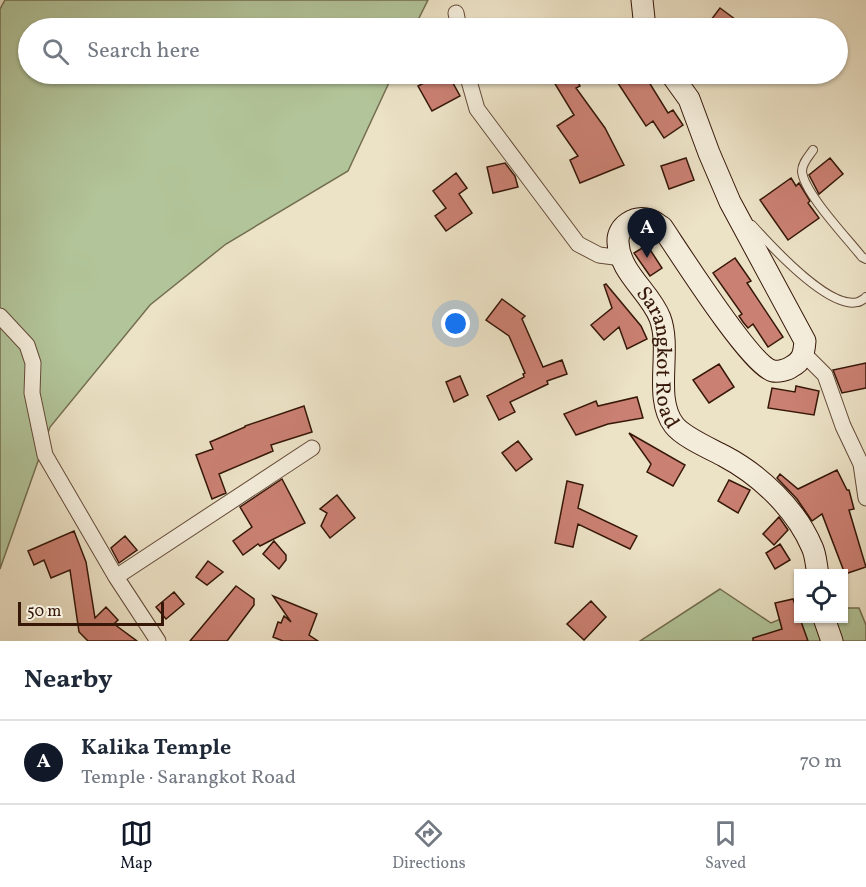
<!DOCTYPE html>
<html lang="en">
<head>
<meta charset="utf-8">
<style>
  :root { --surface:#fff; --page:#f6f6f7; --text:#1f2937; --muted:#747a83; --line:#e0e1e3; --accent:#111827 }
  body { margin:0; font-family:Vollkorn,serif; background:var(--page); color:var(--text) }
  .controls { position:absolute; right:18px; bottom:18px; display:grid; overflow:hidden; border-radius:0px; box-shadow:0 2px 4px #0004 }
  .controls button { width:54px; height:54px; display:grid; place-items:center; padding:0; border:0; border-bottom:2px solid var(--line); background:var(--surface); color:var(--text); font:30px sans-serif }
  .scale { position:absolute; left:18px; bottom:15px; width:146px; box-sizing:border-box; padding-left:6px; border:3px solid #361708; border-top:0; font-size:16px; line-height:21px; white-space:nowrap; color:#361708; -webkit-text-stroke:4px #f3ecda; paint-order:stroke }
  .you { position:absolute; left:456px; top:324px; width:21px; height:21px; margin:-15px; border:4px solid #fff; border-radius:50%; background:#1a73e8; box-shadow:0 0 0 9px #1a73e833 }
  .badge { display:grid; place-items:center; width:39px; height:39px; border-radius:50%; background:var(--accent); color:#fff; font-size:20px; font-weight:700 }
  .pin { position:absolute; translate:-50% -50px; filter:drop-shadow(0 2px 3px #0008) }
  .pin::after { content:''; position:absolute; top:32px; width:21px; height:18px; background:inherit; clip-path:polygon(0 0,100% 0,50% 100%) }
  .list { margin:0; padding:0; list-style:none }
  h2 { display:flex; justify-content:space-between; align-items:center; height:78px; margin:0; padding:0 24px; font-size:26px }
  h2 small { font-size:20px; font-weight:400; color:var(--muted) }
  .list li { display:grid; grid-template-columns:39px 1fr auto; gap:18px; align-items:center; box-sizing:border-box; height:84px; padding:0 24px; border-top:2px solid var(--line) }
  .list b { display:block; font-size:22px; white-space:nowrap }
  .list p { margin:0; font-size:20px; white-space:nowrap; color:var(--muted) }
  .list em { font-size:20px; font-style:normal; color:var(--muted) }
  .icon { flex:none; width:33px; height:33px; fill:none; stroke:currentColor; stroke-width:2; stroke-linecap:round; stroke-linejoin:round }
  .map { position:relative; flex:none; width:866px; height:641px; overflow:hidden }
  .search { position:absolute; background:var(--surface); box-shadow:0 2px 4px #0004; left:18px; right:18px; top:18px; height:66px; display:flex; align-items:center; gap:15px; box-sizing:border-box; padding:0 21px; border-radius:33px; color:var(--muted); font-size:22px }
  .sheet { height:162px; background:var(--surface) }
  nav { display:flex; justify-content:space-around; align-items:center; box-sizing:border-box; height:84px; border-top:2px solid var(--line); background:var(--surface); font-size:16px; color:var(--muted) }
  nav a { display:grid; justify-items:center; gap:3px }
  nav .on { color:var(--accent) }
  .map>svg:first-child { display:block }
  .green { fill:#b2c499; stroke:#746e50; stroke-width:1.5 }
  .building { fill:#ca8072; stroke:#361708; stroke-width:1.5 }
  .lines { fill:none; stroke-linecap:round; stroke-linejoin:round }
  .lane-casing { stroke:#644a38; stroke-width:10 }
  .street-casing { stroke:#644a38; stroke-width:17 }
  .secondary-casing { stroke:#361708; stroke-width:23 }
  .lane { stroke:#f3ecda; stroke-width:8 }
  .street { stroke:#f3ecda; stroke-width:15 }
  .secondary { stroke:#f3ecda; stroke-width:21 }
  .labels { text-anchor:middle; stroke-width:5; stroke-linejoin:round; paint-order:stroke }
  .street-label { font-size:21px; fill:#361708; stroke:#f3ecda }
</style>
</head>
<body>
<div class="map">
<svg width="866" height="641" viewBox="0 0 866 641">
  <rect width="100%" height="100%" fill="#ece2c6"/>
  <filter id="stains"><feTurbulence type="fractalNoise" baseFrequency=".00333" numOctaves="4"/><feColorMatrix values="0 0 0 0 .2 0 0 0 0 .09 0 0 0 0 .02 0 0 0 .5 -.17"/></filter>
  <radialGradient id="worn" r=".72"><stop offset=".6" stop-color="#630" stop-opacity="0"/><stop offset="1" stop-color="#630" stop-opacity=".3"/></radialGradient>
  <path class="green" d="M5 0H428L414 28H28V74H393L348 171 226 244 150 305 50 427 0 569V9Z
    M720 589 771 623 798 612V618H844V608H859L866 625V641H640Z"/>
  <path class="building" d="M720 8 747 28H705Z
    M441 74H448L460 96 432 111 418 86Z
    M549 74H573L580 86 576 88 605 128 624 165 580 183 570 160 578 156 557 126 574 115Z
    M612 74H644L668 113 673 110 683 125 664 138 653 121 646 126Z
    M686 158 694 180 669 189 661 166Z
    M830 158 843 174 819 194 809 175Z
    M505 163 515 176 518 187 493 193 487 167Z
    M456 173 467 188 459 194 472 213 446 231 435 216 446 208 433 191Z
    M791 178 796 186 799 183 810 201 808 203 819 218 788 240 760 200Z
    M647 245 662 268 650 276 634 253Z
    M735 258 751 281 747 283 783 337 768 347 753 324 748 328 743 322 739 316 742 314 713 273Z
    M606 284 641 326 647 339 627 349 619 327 604 340 591 325 612 308 604 285Z
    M502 299 525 316 522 319 543 367 562 360 567 374 547 381 548 384 510 402 515 412 499 420 487 396 524 377 523 374 525 373 509 336 486 320Z
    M866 363V388L842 393 833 370Z
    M719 364 734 387 709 403 693 380Z
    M460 376 468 395 454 402 446 382Z
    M796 386 819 391 814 415 768 408 772 388 795 392Z
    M637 397 643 418 608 424 576 435 564 414 596 401 598 406Z
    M304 406 312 432 271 445 273 451 219 474 226 493 212 499 196 455 213 449 210 442 245 427V426Z
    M629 433 685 465 673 486 647 472 651 464Z
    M518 441 532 459 516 471 502 453Z
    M837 470 847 490H849L854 509 849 510 866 567 845 574 822 514 812 521 797 499 777 478 780 474 798 489Z
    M282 479 305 523 260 546 258 544 243 555 233 541 252 527 240 507Z
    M729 480 750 490 738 513 718 501Z
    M567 481 583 485 578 508 637 536 630 549 578 524 573 547 555 543Z
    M337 495 355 518 330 538 321 526 327 513 320 509Z
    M779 517 788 530 774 545 763 534Z
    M74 531 86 562 95 618 106 607 118 620 114 624 137 641H88L79 632 70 570 51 578 44 560 34 565 28 551Z
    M125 536 137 550 119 563 111 548Z
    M274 541 286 555V560L279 569 263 554Z
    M780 544 790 560 775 569 766 553Z
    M208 561 223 572 207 585 196 577Z
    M236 586 254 599V605L227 641H190Z
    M174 592 184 604 166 619 156 607Z
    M273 596 317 614 309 635 318 641H283L273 637 278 622 281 623 284 616 291 622Z
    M793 599 808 641H753V638L782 629 775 603Z
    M591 601 606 617 584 640 567 624Z"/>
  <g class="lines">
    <defs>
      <path id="lane" d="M813 150C809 156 802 163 802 171 803 192 848 239 862 257L866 259
        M752 225C770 245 829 310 858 302 859 302 866 298 866 297"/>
      <path id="street" d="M456 13 459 28
        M467 74 477 109 578 244 599 255 622 258
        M0 316 27 345 33 363 32 393 45 455 116 577 158 641
        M804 354 825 375 843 426 861 464 866 498
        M116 577 312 448"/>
      <g id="secondary">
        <path d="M642 0 645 28"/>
        <path id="s1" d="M671 74 689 99 709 153 730 202 805 341C804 353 803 361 791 367 787 370 778 372 773 371 751 366 679 252 662 227 658 225 654 221 650 220 635 215 617 226 618 242 619 272 650 292 660 318 672 350 653 398 674 425 683 437 711 449 724 456 760 475 796 509 812 547 816 555 816 565 818 574"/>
        <path d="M824 618 832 641"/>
      </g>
    </defs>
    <use href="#lane" class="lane-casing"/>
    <use href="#street" class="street-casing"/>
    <use href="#secondary" class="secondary-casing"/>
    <use href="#lane" class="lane"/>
    <use href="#street" class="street"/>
    <use href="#secondary" class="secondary"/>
  </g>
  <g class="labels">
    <g class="street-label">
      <text dy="7" stroke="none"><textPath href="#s1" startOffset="718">Sarangkot Road</textPath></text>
    </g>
  </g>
  <rect width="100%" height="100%" filter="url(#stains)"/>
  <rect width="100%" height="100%" fill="url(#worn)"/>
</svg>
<div class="controls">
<button><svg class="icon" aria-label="locate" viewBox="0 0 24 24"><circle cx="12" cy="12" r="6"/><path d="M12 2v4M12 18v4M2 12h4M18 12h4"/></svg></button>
</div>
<div class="scale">50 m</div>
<div class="you"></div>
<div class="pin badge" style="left:647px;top:258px">A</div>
<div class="search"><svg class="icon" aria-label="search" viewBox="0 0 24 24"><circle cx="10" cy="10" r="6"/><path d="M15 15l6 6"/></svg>Search here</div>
</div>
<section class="sheet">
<h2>Nearby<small></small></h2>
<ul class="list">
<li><span class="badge">A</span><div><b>Kalika Temple</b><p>Temple · Sarangkot Road</p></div><em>70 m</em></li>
</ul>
</section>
<nav>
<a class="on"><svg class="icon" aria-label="map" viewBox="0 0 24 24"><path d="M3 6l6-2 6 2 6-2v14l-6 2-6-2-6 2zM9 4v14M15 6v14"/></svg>Map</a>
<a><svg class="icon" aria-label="directions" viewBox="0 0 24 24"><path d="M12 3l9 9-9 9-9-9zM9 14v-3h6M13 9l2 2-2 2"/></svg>Directions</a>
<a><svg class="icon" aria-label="saved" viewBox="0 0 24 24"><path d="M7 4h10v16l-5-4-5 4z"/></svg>Saved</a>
</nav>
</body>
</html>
